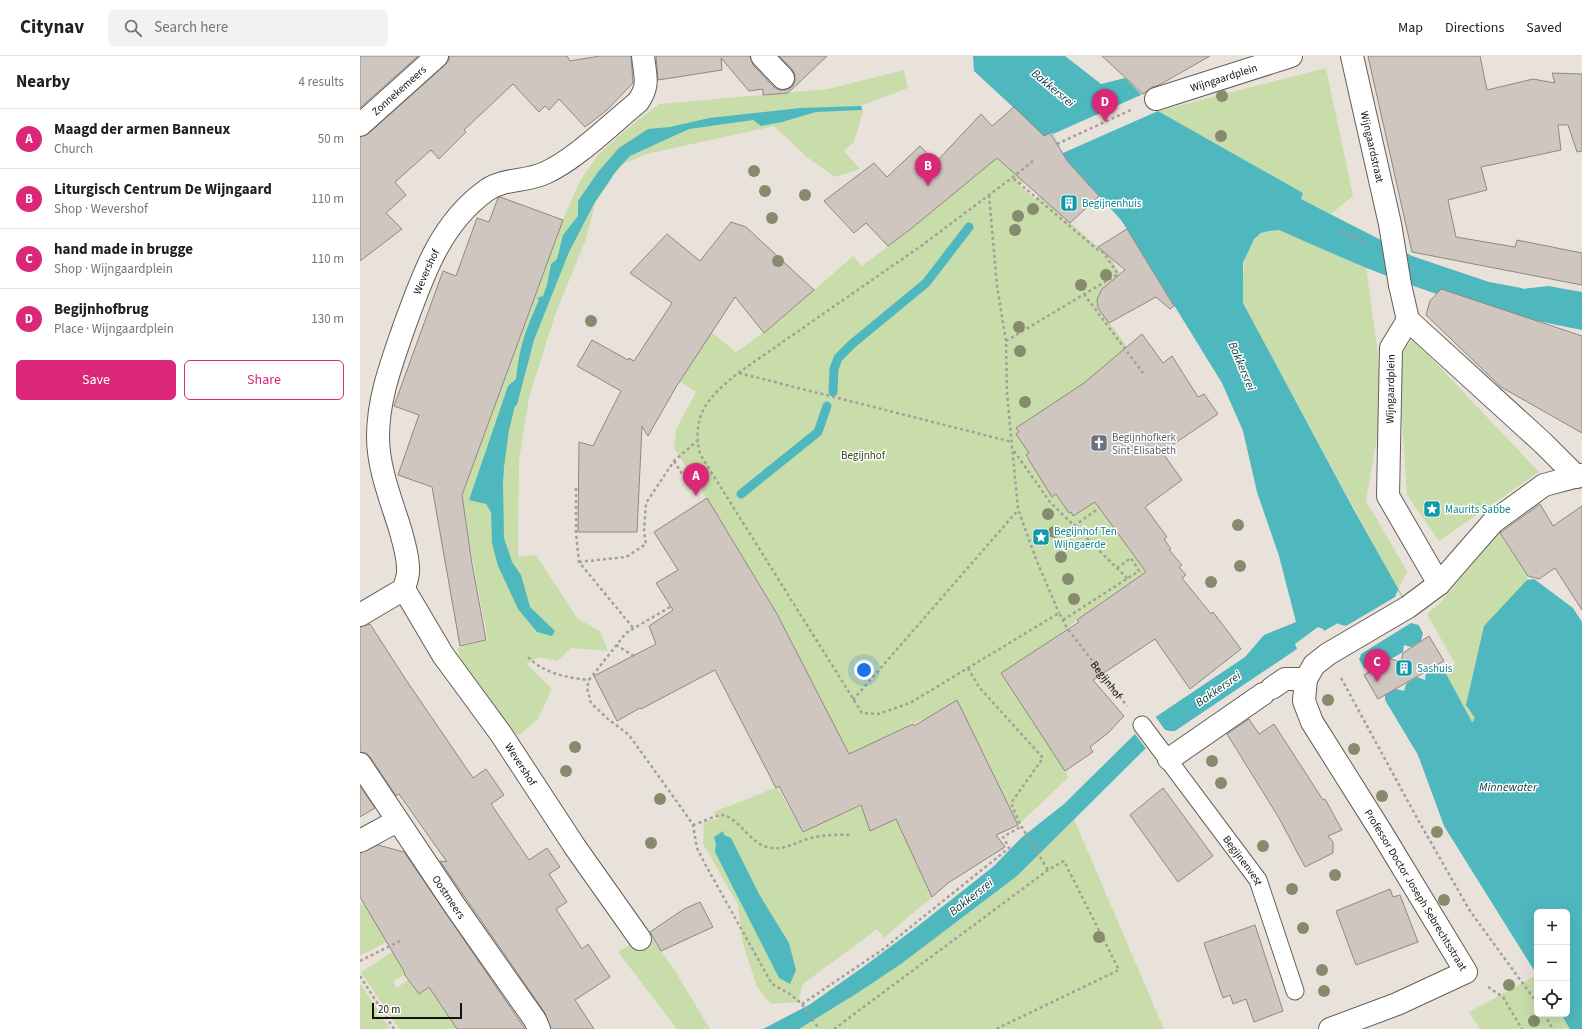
<!DOCTYPE html>
<html lang="en">
<head>
<meta charset="utf-8">
<style>
  :root { --surface:#fff; --page:#f2f2f2; --text:#202124; --muted:#757577; --line:#e0e0e0; --accent:#db2777 }
  body { margin:0; font-family:"Source Sans 3",sans-serif; background:var(--page); color:var(--text) }
  .controls { position:absolute; right:12px; bottom:12px; display:grid; overflow:hidden; border-radius:6px; box-shadow:0 4px 16px #0002 }
  .controls button { width:36px; height:36px; display:grid; place-items:center; padding:0; border:0; border-bottom:1px solid var(--line); background:var(--surface); color:var(--text); font:20px sans-serif }
  .scale { position:absolute; left:12px; bottom:10px; width:90px; box-sizing:border-box; padding-left:4px; border:2px solid #151210; border-top:0; font-size:11px; line-height:14px; white-space:nowrap; color:#151210; -webkit-text-stroke:3px #fff; paint-order:stroke }
  .you { position:absolute; left:504px; top:614px; width:14px; height:14px; margin:-10px; border:3px solid #fff; border-radius:50%; background:#1a73e8; box-shadow:0 0 0 6px #1a73e833 }
  .badge { display:grid; place-items:center; width:26px; height:26px; border-radius:50%; background:var(--accent); color:#fff; font-size:13px; font-weight:700 }
  .pin { position:absolute; translate:-50% -33px; filter:drop-shadow(0 1px 2px #0008) }
  .pin::after { content:''; position:absolute; top:21px; width:14px; height:12px; background:inherit; clip-path:polygon(0 0,100% 0,50% 100%) }
  .list { margin:0; padding:0; list-style:none }
  h2 { display:flex; justify-content:space-between; align-items:center; height:52px; margin:0; padding:0 16px; font-size:17px }
  h2 small { font-size:13px; font-weight:400; color:var(--muted) }
  .list li { display:grid; grid-template-columns:26px 1fr auto; gap:12px; align-items:center; box-sizing:border-box; height:60px; padding:0 16px; border-top:1px solid var(--line) }
  .list b { display:block; font-size:15px; white-space:nowrap }
  .list p { margin:0; font-size:13px; white-space:nowrap; color:var(--muted) }
  .list em { font-size:13px; font-style:normal; color:var(--muted) }
  .actions { display:flex; gap:8px; padding:12px 16px }
  .actions a { flex:1; padding:9px 0; border:1px solid var(--accent); border-radius:6px; text-align:center; font-size:14px; color:var(--accent) }
  .actions .main { background:var(--accent); color:#fff }
  .icon { flex:none; width:22px; height:22px; fill:none; stroke:currentColor; stroke-width:2; stroke-linecap:round; stroke-linejoin:round }
  .map { position:relative; flex:none; width:1222px; height:973px; overflow:hidden }
  header { display:flex; align-items:center; gap:24px; box-sizing:border-box; height:56px; padding:0 20px; background:var(--surface); border-bottom:1px solid var(--line) }
  header strong { font-size:19px }
  nav { display:flex; gap:22px; margin-inline-start:auto; font-size:14px }
  .search { width:280px; height:36px; background:var(--page); display:flex; align-items:center; gap:10px; box-sizing:border-box; padding:0 14px; border-radius:6px; color:var(--muted); font-size:15px }
  main { display:flex }
  aside { flex:1; background:var(--surface) }
  .map>svg:first-child { display:block }
  .green { fill:#c9ddaa }
  .water { fill:#4eb8be }
  .pier { fill:#e9e2da }
  .lines { fill:none; stroke-linecap:round; stroke-linejoin:round }
  .stream { stroke:#4eb8be; stroke-width:9 }
  .building { fill:#d0c6c0; stroke:#918782 }
  .service-casing { stroke:#645e57; stroke-width:19 }
  .pedestrian-casing { stroke:#645e57; stroke-width:24 }
  .minor-casing { stroke:#645e57; stroke-width:24 }
  .path { stroke:#a49f99; stroke-width:2.5; stroke-dasharray:3 3; stroke-linecap:butt }
  .service { stroke:#fff; stroke-width:17 }
  .pedestrian { stroke:#fff; stroke-width:22 }
  .minor { stroke:#fff; stroke-width:22 }
  .tree { fill:#858b6c }
  .labels { text-anchor:middle; stroke-width:3; stroke-linejoin:round; paint-order:stroke }
  .street-label { font-size:11px; fill:#151210; stroke:#fff }
  .culture-label { font-size:11px; fill:#0d838f; stroke:#fff; text-anchor:start }
  .worship-label { font-size:11px; fill:#5b616d; stroke:#fff; text-anchor:start }
  .park-label { font-size:11px; fill:#344412; stroke:#fff }
  .water-label { font-size:12px; font-style:italic; fill:#04383b; stroke:#fff }
</style>
</head>
<body>
<header>
<strong>Citynav</strong>
<div class="search"><svg class="icon" aria-label="search" viewBox="0 0 24 24"><circle cx="10" cy="10" r="6"/><path d="M15 15l6 6"/></svg>Search here</div>
<nav><a>Map</a><a>Directions</a><a>Saved</a></nav>
</header>
<main>
<aside>
<h2>Nearby<small>4 results</small></h2>
<ul class="list">
<li><span class="badge">A</span><div><b>Maagd der armen Banneux</b><p>Church</p></div><em>50 m</em></li>
<li><span class="badge">B</span><div><b>Liturgisch Centrum De Wijngaard</b><p>Shop · Wevershof</p></div><em>110 m</em></li>
<li><span class="badge">C</span><div><b>hand made in brugge</b><p>Shop · Wijngaardplein</p></div><em>110 m</em></li>
<li><span class="badge">D</span><div><b>Begijnhofbrug</b><p>Place · Wijngaardplein</p></div><em>130 m</em></li>
</ul>
<div class="actions"><a class="main">Save</a><a>Share</a></div>
</aside>
<div class="map">
<svg width="1222" height="973" viewBox="0 0 1222 973">
  <rect width="100%" height="100%" fill="#e9e2da"/>
  <path class="green" d="M966 12 993 140 971 158 941 143 943 137 798 55Z
    M544 14 548 32 501 50 503 56 494 86 484 95 500 113 475 121 448 102 414 70 287 98 263 108 254 119 235 148 226 183 195 259 169 341 159 405 158 501 176 499 218 563 240 575 248 595 211 592 197 605 179 601 167 608 192 633 178 663 161 678 148 680 102 607 97 592 128 584 117 529 102 440 203 164 220 125 239 98 268 72 299 48 468 33Z
    M655 87 680 112 660 130 674 143 679 139 740 193 744 190 761 219C748 229 737 232 738 251L787 318 707 343 705 339 702 341 705 345 656 372 659 376 656 378 669 397 665 400 667 403 672 400 692 440 696 438 709 457 711 456 713 460 735 446 777 503 789 516 717 564 697 581 641 617 709 721 658 769 597 645 572 659 553 668 551 665 550 666 551 669 489 698 416 557 372 482 314 392 316 373 336 336 319 325 351 276 376 296 414 269 493 200 502 210 555 170Z
    M919 174 1006 211 1024 341 1006 445 1047 515 1038 534 883 247C883 227 880 189 901 178 906 174 913 175 919 174Z
    M1053 283 1179 416 1079 485 1047 439 1038 301Z
    M1139 477 1168 520 1111 654 1115 662 1114 665 1112 667 1085 615 1095 608 1067 558 1081 546Z
    M417 731 443 776 501 750 510 775 536 762 586 829 524 882 517 873 443 928 438 946 411 948 397 931 382 885 378 849 343 788 344 765 358 763 354 756Z
    M714 763 804 973H439L541 908 657 820Z
    M0 847 5 850 27 886 0 900Z
    M289 877 317 918 350 973H317L258 896Z
    M44 888 58 908 33 926 37 932 48 924 59 938 69 931 99 973H39L1 916Z
    M1177 919V958H1202L1212 973H1120L1109 956Z
    M0 927 30 973H0Z"/>
  <path class="water" d="M613 0H705L741 28 765 22 798 55 943 137 941 143 1052 200 1129 226 1162 232V233L1188 230 1222 236V274C1175 265 1128 255 1083 240 1027 222 973 198 919 174L909 175 901 177 894 183 883 207V247L994 454 1063 577 1061 585 1051 591 1044 589 1043 596 1031 603 1023 600 1022 608 1012 614 1004 612 978 567 964 575 963 573 958 571 935 588 937 593 815 675 806 676 785 693 657 820 541 908 499 936 439 973H403L449 949 506 909 558 870 634 810 661 782 704 748 774 679 794 662 885 601 904 579 936 566 919 500 897 436 883 375 862 327 767 173 761 164 702 99 703 98 692 77 684 80 614 15Z
    M501 50 502 54 456 56 422 66 401 70 393 64 329 73 270 100 256 115 235 146 209 196 174 284 157 349 155 350 149 374 144 411 143 427 144 482 152 506 161 519 170 551 195 575 192 580 177 576 158 553 138 510 132 487 131 456 126 448 109 444 148 330 156 323C159 292 166 272 179 244L177 242 183 240 187 229 191 208 197 203 203 179 218 160V145L238 116 259 92 288 73 310 71 349 62 440 52Z
    M1174 523 1213 552 1222 566V973H1210L1201 958H1207V856H1177V919L1084 770 1058 699 1025 644V639L1036 633 1044 635 1046 628 1057 621 1065 624 1066 616 1077 609 1083 612 1112 666 1114 665 1113 664 1115 662 1106 649 1124 570 1167 524Z
    M363 775 364 779 371 782 399 838 429 887 436 914 430 928 419 922 355 796 356 788 354 781Z"/>
  <path class="pier" d="M783 38 798 55 703 97 701 94 693 78Z
    M1038 534 1059 569 1051 567 1001 598 999 604 978 568 986 570 1035 541Z
    M795 660 805 674 816 676 814 677H807L787 694 775 678Z"/>
  <g class="lines">
    <path class="stream" d="M473 336 474 313 478 302 492 288 566 227 609 171
      M381 438 458 376 467 350"/>
  </g>
  <path class="building" d="M0 0H58L0 52Z
    M89 0H207L210 5 240 0H271L273 27 247 54 225 71 199 43 189 54 185 50 179 56 153 28 104 74 106 76 79 103 71 94 35 126 46 139 26 157 42 173 0 205V81L8 78 85 9 89 4Z
    M296 0H390L393 9 414 31 419 34H426L432 31 435 25V19L432 13 419 0H467L428 37 403 39V33L389 35 361 2 362 14 298 24Z
    M742 0H850L799 29 792 31 783 38Z
    M1008 0H1120L1127 34 1173 23 1195 27 1192 17 1222 18V95L1217 96 1208 69H1198L1201 94 1121 111 1127 134 1088 144 1096 181 1155 191 1157 184 1222 197V229L1052 196Z
    M654 51 684 80 690 77 708 106 739 140 710 167 637 102 552 172 528 190 506 167 494 177 464 145 514 107 527 121 560 90 576 106 621 58 632 70Z
    M140 141 203 164 102 439 112 508 126 584 100 590 72 431 38 419 59 359 34 350 83 215 96 220 117 162 129 166 138 142Z
    M371 166 386 171 454 234 404 277 375 241 316 331 288 380 282 370 277 476H218L219 386 233 390 261 335 217 310 232 284 268 304 269 302 274 305 312 247 270 217 307 178 340 205Z
    M767 173 814 250 810 253 796 241 749 267 738 252 737 243 742 233 765 214 738 191Z
    M1081 233 1222 280V377L1141 331 1066 259 1070 245Z
    M782 278 803 307 812 300 838 341 844 338 858 358 802 396 822 424 785 451 807 481 804 483 811 493 809 494 822 509 819 511 826 519 822 522 851 558 853 556 881 593 830 633 795 583 733 624 764 660 748 677 730 691 733 696 705 715 641 617 719 566 717 564 786 516 735 446 713 460 711 456 709 457 696 438 692 441 666 399 669 397 656 378 659 376 656 372 724 327Z
    M347 442 417 558 489 698 553 668 554 670 597 644 658 769 636 779 645 791 588 827 572 841 536 763 510 775 501 749 443 776 419 730 416 732 355 614 281 653 280 652 257 665 234 620 296 588 289 570 313 554 296 527 318 514 294 476Z
    M1180 448 1193 470 1222 450V554L1195 512 1179 523 1168 520 1140 477Z
    M10 568 44 621 113 722 126 713 144 739 131 748 169 804 187 792 200 811 189 818 207 846 196 853 222 893 228 888 250 921 215 944 234 973H191L185 957 80 805 87 806 39 738 36 740 10 701 6 697 0 696V571Z
    M1069 580 1084 605 1018 643 1004 619 1031 603 1041 606 1043 597Z
    M889 663 899 678 914 668 963 744 965 743 982 774 968 780 973 786V797L945 811 919 762 867 678Z
    M0 730 15 752 0 761Z
    M803 732 853 800 818 826 770 759Z
    M18 789 44 796 165 973H97L69 931 59 938 44 918 45 917 0 841V797Z
    M1030 833 1033 841 1040 839 1058 886 996 909 976 855Z
    M340 846 353 871 301 895 290 876 324 853Z
    M895 869 923 955 894 966 886 943 873 948 870 939 863 942 844 887Z"/>
  <g class="lines">
    <defs>
      <g id="service">
        <path id="s2" d="M782 669 898 824 935 935"/>
      </g>
      <g id="pedestrian">
        <path id="s3" d="M992 0 1030 168 1040 229"/>
        <path id="s4" d="M796 43 931 0"/>
        <path d="M912 632 925 623H946L954 609 968 598 1048 551 1079 528"/>
        <path d="M809 703 903 638"/>
      </g>
      <g id="minor">
        <path d="M402 0 423 22"/>
        <path id="s5" d="M0 69 77 0"/>
        <path d="M1040 229 1048 264"/>
        <path d="M1048 264 1031 292 1028 440 1079 528 1133 466 1184 429 1222 419"/>
        <path d="M1048 264 1183 387 1217 421"/>
        <path d="M0 559 44 533"/>
        <path id="s6" d="M946 623 944 645 952 666 1020 774 1106 916 1037 948 970 973"/>
        <path id="s7" d="M0 708 95 850 175 964 179 973"/>
        <path d="M0 785 37 765"/>
        <path id="s8" d="M280 883 215 791 141 678 83 599 44 533C45 528 48 521 48 516 49 502 44 489 41 476 32 446 18 413 18 381 18 343 31 309 43 274 62 222 79 168 127 134 144 122 166 126 185 117 216 103 251 68 278 46 290 29 285 20 283 0"/>
      </g>
    </defs>
    <use href="#service" class="service-casing"/>
    <use href="#pedestrian" class="pedestrian-casing"/>
    <use href="#minor" class="minor-casing"/>
    <g class="path">
      <path d="M697 88 771 54"/>
      <path id="s1" d="M673 105 653 121 561 190 378 317C349 341 331 357 340 398L502 657 518 658 550 647 699 557 707 572 767 650"/>
      <path d="M629 139 637 230 646 285 647 337 658 453 676 503 699 557"/>
      <path d="M979 176 1006 187"/>
      <path d="M724 238 783 317"/>
      <path d="M646 285 758 218 743 196 738 194 653 122"/>
      <path d="M379 317 652 386"/>
      <path d="M654 395 690 446 768 523"/>
      <path d="M314 405 332 434"/>
      <path d="M216 432V477L219 506 274 573"/>
      <path d="M714 470 739 452"/>
      <path d="M219 506 266 501 286 488 284 476 286 447 314 405 337 385"/>
      <path d="M310 551 266 577 229 624 227 632 231 647 248 663 269 679 325 757 333 769 337 792 345 808 412 928 430 938 442 948 459 973"/>
      <path d="M703 564 779 515 771 502 757 512"/>
      <path d="M256 589 274 600"/>
      <path d="M168 601C183 617 208 622 229 624"/>
      <path d="M608 612 619 631 683 702 651 747 660 768 688 814"/>
      <path d="M981 622 1057 762 1110 855 1177 947"/>
      <path d="M493 644 658 454"/>
      <path d="M333 769C340 767 356 759 362 759 378 761 390 787 407 791 424 796 434 786 451 782 464 779 477 778 490 779"/>
      <path d="M0 905 42 884"/>
      <path d="M0 920 34 973"/>
      <path d="M1128 931 1143 941 1162 973"/>
      <path d="M442 948 522 894 649 792 643 781 662 770"/>
      <path d="M1184 958 1193 973"/>
      <path d="M474 973 688 814 704 805 759 914 636 973"/>
    </g>
    <use href="#service" class="service"/>
    <use href="#pedestrian" class="pedestrian"/>
    <use href="#minor" class="minor"/>
  </g>
  <g class="tree">
    <circle cx="862" cy="40" r="6"/>
    <circle cx="861" cy="80" r="6"/>
    <circle cx="394" cy="115" r="6"/>
    <circle cx="405" cy="135" r="6"/>
    <circle cx="445" cy="139" r="6"/>
    <circle cx="673" cy="153" r="6"/>
    <circle cx="658" cy="160" r="6"/>
    <circle cx="412" cy="162" r="6"/>
    <circle cx="655" cy="174" r="6"/>
    <circle cx="418" cy="205" r="6"/>
    <circle cx="746" cy="219" r="6"/>
    <circle cx="721" cy="229" r="6"/>
    <circle cx="231" cy="265" r="6"/>
    <circle cx="659" cy="271" r="6"/>
    <circle cx="660" cy="295" r="6"/>
    <circle cx="665" cy="346" r="6"/>
    <circle cx="688" cy="458" r="6"/>
    <circle cx="878" cy="469" r="6"/>
    <circle cx="694" cy="476" r="6"/>
    <circle cx="701" cy="501" r="6"/>
    <circle cx="880" cy="510" r="6"/>
    <circle cx="708" cy="523" r="6"/>
    <circle cx="851" cy="526" r="6"/>
    <circle cx="714" cy="543" r="6"/>
    <circle cx="968" cy="644" r="6"/>
    <circle cx="215" cy="691" r="6"/>
    <circle cx="994" cy="693" r="6"/>
    <circle cx="852" cy="705" r="6"/>
    <circle cx="206" cy="715" r="6"/>
    <circle cx="861" cy="727" r="6"/>
    <circle cx="1022" cy="740" r="6"/>
    <circle cx="300" cy="743" r="6"/>
    <circle cx="1077" cy="776" r="6"/>
    <circle cx="291" cy="787" r="6"/>
    <circle cx="903" cy="790" r="6"/>
    <circle cx="975" cy="819" r="6"/>
    <circle cx="932" cy="833" r="6"/>
    <circle cx="1084" cy="844" r="6"/>
    <circle cx="943" cy="872" r="6"/>
    <circle cx="739" cy="881" r="6"/>
    <circle cx="962" cy="914" r="6"/>
    <circle cx="1149" cy="929" r="6"/>
    <circle cx="964" cy="935" r="6"/>
    <circle cx="1174" cy="965" r="6"/>
  </g>
  <defs>
    <symbol id="building-square" viewBox="-11 -11 22 22"><rect x="-9" y="-9" width="18" height="18" rx="4" fill="#0f9aa8" stroke="#fff"/><path d="M-4-6H4V6H1V3H-1V6H-4ZM-2.5-4.3h1.7v1.8h-1.7ZM.8-4.3h1.7v1.8H.8ZM-2.5-1h1.7V.8h-1.7ZM.8-1h1.7V.8H.8Z" fill="#fff"/></symbol>
    <symbol id="church-square" viewBox="-11 -11 22 22"><rect x="-9" y="-9" width="18" height="18" rx="4" fill="#6b7280" stroke="#fff"/><path d="M-1.2-6h2.4v3.5h3.3v2.4h-3.3V6h-2.4V-.1h-3.3v-2.4h3.3Z" fill="#fff"/></symbol>
    <symbol id="sight-square" viewBox="-11 -11 22 22"><rect x="-9" y="-9" width="18" height="18" rx="4" fill="#0f9aa8" stroke="#fff"/><path d="M0-6L1.8-2.2L6-1.7L2.9 1.2L3.7 5.4L0 3.3L-3.7 5.4L-2.9 1.2L-6-1.7L-1.8-2.2Z" fill="#fff"/></symbol>
  </defs>
  <g fill-rule="evenodd">
    <use href="#building-square" x="699" y="137" width="20" height="20"/>
    <use href="#church-square" x="729" y="377" width="20" height="20"/>
    <use href="#sight-square" x="1062" y="443" width="20" height="20"/>
    <use href="#sight-square" x="671" y="471" width="20" height="20"/>
    <use href="#building-square" x="1034" y="602" width="20" height="20"/>
  </g>
  <g class="labels">
    <g class="street-label">
      <text dy="4" stroke="none"><textPath href="#s4" startOffset="71">Wijngaardplein</textPath></text>
      <text dy="4" stroke="none"><textPath href="#s5" startOffset="52">Zonnekemeers</textPath></text>
      <text dy="4" stroke="none"><textPath href="#s3" startOffset="93">Wijngaardstraat</textPath></text>
      <text dy="4" stroke="none"><textPath href="#s8" startOffset="752">Wevershof</textPath></text>
      <text transform="translate(1030 333) rotate(-89)" y="4">Wijngaardplein</text>
      <text dy="4" stroke="none"><textPath href="#s1" startOffset="1071">Begijnhof</textPath></text>
      <text transform="translate(161 708) rotate(57)" y="4">Wevershof</text>
      <text dy="4" stroke="none"><textPath href="#s2" startOffset="169">Begijnenvest</textPath></text>
      <text dy="4" stroke="none"><textPath href="#s6" startOffset="242">Professor Doctor Joseph Sebrechtsstraat</textPath></text>
      <text dy="4" stroke="none"><textPath href="#s7" startOffset="160">Oostmeers</textPath></text>
    </g>
    <g class="culture-label">
      <text x="722" y="151">Begijnenhuis</text>
      <text x="1085" y="457">Maurits Sabbe</text>
      <text x="694" y="479">Begijnhof Ten<tspan x="694" dy="13">Wijngaerde</tspan></text>
      <text x="1057" y="616">Sashuis</text>
    </g>
    <g class="worship-label">
      <text x="752" y="385">Begijnhofkerk<tspan x="752" dy="13">Sint-Elisabeth</tspan></text>
    </g>
    <g class="park-label">
      <text x="503" y="403">Begijnhof</text>
    </g>
    <g class="water-label">
      <text transform="translate(693 32) rotate(40)" y="4">Bakkersrei</text>
      <text transform="translate(882 310) rotate(67)" y="4">Bakkersrei</text>
      <text transform="translate(858 633) rotate(-35)" y="4">Bakkersrei</text>
      <text x="1148" y="735">Minnewater</text>
      <text transform="translate(611 841) rotate(-38)" y="4">Bakkersrei</text>
    </g>
  </g>
</svg>
<div class="controls">
<button>+</button>
<button>−</button>
<button><svg class="icon" aria-label="locate" viewBox="0 0 24 24"><circle cx="12" cy="12" r="6"/><path d="M12 2v4M12 18v4M2 12h4M18 12h4"/></svg></button>
</div>
<div class="scale">20 m</div>
<div class="you"></div>
<div class="pin badge" style="left:336px;top:440px">A</div>
<div class="pin badge" style="left:568px;top:130px">B</div>
<div class="pin badge" style="left:1017px;top:626px">C</div>
<div class="pin badge" style="left:745px;top:66px">D</div>
</div>
</main>
</body>
</html>
